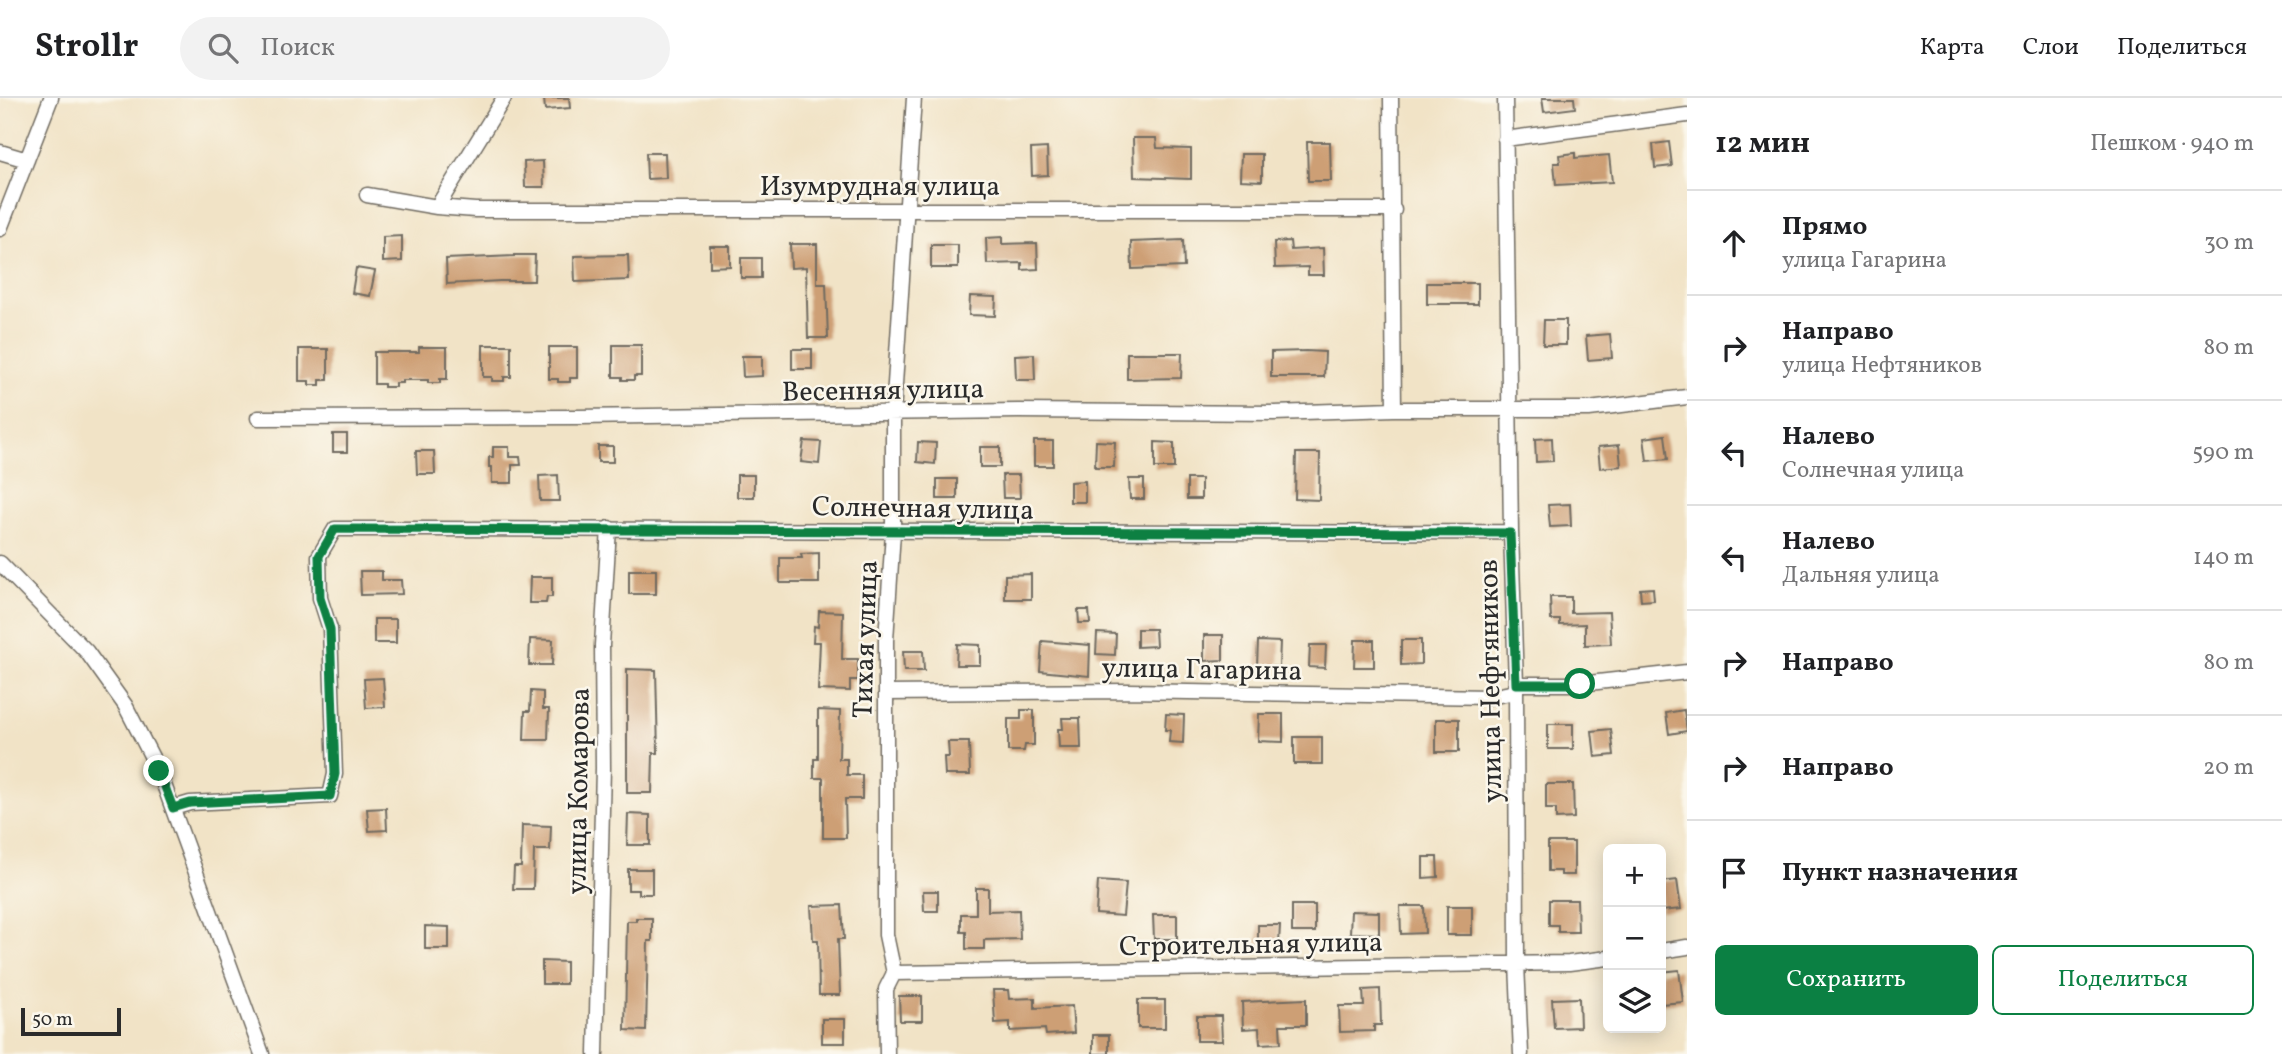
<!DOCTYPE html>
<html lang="ru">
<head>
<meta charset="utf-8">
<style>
  :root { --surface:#fff; --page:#f2f2f2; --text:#202124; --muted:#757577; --line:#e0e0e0; --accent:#0b8043 }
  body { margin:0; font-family:Vollkorn,serif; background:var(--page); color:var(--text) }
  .controls { position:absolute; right:21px; bottom:21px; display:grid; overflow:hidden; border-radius:10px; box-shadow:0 4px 18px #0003 }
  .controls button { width:63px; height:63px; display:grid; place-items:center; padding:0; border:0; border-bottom:2px solid var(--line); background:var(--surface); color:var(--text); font:35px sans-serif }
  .scale { position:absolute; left:21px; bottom:18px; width:100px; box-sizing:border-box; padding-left:7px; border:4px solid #2b2b2b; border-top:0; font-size:19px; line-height:24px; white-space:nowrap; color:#2b2b2b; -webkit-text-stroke:5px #fbf7ec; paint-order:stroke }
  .stop { position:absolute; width:21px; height:21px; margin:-16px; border:5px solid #0b8043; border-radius:50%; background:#fff }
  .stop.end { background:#0b8043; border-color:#fff; box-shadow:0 2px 7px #0008 }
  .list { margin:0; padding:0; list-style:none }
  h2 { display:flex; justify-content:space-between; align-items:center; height:91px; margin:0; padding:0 28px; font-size:30px }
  h2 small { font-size:23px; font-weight:400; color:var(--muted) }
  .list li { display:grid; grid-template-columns:46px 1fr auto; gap:21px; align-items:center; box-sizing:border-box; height:105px; padding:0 28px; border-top:2px solid var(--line) }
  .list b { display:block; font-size:26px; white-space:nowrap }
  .list p { margin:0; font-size:23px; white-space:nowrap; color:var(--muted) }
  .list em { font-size:23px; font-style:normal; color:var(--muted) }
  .actions { display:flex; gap:14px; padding:21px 28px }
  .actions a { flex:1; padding:16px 0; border:2px solid var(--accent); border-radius:10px; text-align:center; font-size:24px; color:var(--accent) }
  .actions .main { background:var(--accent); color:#fff }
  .icon { flex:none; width:38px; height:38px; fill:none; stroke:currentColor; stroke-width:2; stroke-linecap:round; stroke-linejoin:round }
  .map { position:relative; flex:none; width:1687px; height:956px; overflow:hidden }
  header { display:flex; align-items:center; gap:42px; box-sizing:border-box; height:98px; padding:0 35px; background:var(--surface); border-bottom:2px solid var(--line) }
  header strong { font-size:33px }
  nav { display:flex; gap:38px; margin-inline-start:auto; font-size:24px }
  .search { width:490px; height:63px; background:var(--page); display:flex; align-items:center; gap:18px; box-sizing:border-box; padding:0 24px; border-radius:38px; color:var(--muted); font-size:26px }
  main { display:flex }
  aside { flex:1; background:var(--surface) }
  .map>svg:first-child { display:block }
  .building { fill:#cd9f75 }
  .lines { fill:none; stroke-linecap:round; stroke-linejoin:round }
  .minor-casing { stroke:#706b61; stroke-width:17 }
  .minor { stroke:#fff; stroke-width:14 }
  .route { stroke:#0b8043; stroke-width:9 }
  .labels { text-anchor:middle; stroke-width:5; stroke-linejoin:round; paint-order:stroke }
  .street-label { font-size:28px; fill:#2b2b2b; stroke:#fbf7ec }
</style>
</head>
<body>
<header>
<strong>Strollr</strong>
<div class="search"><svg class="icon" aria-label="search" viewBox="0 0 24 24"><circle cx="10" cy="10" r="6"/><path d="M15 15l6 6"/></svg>Поиск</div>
<nav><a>Карта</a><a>Слои</a><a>Поделиться</a></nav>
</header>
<main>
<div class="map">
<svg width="1687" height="956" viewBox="0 0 1687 956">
  <rect width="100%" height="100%" fill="#fbf7ec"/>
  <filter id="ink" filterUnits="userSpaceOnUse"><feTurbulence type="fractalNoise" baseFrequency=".0143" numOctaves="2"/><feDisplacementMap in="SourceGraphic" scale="14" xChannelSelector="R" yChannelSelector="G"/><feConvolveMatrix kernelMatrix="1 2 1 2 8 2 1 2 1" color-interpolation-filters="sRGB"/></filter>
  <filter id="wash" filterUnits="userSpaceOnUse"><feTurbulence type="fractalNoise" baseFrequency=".00686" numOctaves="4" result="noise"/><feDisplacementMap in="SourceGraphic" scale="28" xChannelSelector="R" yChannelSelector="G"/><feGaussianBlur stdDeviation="1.57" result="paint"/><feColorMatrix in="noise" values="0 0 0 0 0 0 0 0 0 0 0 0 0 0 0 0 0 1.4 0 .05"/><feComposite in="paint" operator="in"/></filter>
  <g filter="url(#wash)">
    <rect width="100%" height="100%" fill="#f1e3c6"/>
    <g id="blocks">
      <path class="building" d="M544 0H569L570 10 545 12Z
        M1542 0H1574L1575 10 1544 14Z
        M1133 40H1156L1157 50 1191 51V81L1134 79Z
        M1307 44H1330L1331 83H1308Z
        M1669 44 1672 68 1655 70 1653 46Z
        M1047 50 1048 77 1032 78 1031 51Z
        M646 55H665L666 80 647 81Z
        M1575 55V60L1609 57 1612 84 1556 87 1554 65H1560L1559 57Z
        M1241 56H1262V83L1240 82Z
        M543 63 544 89H525L524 64Z
        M402 138V163L383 164V139Z
        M1002 139V146L1037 145 1038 171 1022 172V165L987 166 986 140Z
        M1183 142 1184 169 1132 171 1131 144Z
        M1290 143 1291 152 1323 150 1324 177H1308V169L1275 170 1274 144Z
        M790 146H817V186H826L828 240H808L806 169 791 170Z
        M931 147H958V170H931Z
        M710 148H730V168L710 169Z
        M514 157H535L534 183H500L447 186 446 161 514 158Z
        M628 157 629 182 575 184 574 158Z
        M741 160H761V180H741Z
        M356 170 375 173 370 198 352 195Z
        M1427 185H1478V206H1427Z
        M970 198 996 199 995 218 969 217Z
        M1544 222H1566V247H1543Z
        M1610 236 1612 260 1588 262 1586 238Z
        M483 247H511V279H504V283H492V279H483Z
        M613 247H641V278H634V282H622V279H613Z
        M419 249H447V281H440V285H428V282H402V285H395V289H384V286H374V254H419Z
        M549 249H577V280H570V284H558V281H549Z
        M299 251H328V282H320V287H309V283H299Z
        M792 251H812V271H792Z
        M1306 253 1325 254 1324 279H1271V254Z
        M1127 255H1182L1181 280 1127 281Z
        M1034 256 1035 282H1016L1015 257Z
        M742 258H762V278L743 279Z
        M333 336H347V354H333Z
        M1665 337 1668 361 1647 363 1644 340Z
        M1552 340 1553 363 1536 364 1535 341Z
        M804 343 821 344 819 366 801 364Z
        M1034 343H1053V368H1034Z
        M1096 343 1115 344 1114 369H1095Z
        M918 344 936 345 935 366 917 364Z
        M1155 344 1174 345V370H1155Z
        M1619 347 1621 368 1600 370 1598 349Z
        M598 348H613V364H598Z
        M493 349H509V359H520L521 367H512V385H492V369H489V359H493Z
        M980 349H1000V369H980Z
        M416 353H434L435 376H417Z
        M1296 355H1320L1319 402 1295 401Z
        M558 377 559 403H540L539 378Z
        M737 377H754V399H737Z
        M1002 377H1019L1020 400H1003Z
        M937 381H957V401H937Z
        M1129 381H1144V401H1130Z
        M1187 381H1201V401H1187Z
        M1085 383V404H1070V384Z
        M1570 406 1571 428 1550 429 1548 407Z
        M819 455V485H780V460H802L801 456Z
        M629 472H656V496H629Z
        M360 473H382V482H401L402 496 361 497Z
        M1031 476V501H1005V477Z
        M530 479H552V499H547L546 505H529Z
        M1653 490 1654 502 1641 503 1640 491Z
        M1550 499H1571V515L1609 514 1611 546 1585 547V526L1560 527V522H1551Z
        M1078 512H1089L1090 525H1079Z
        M819 513 843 514 842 561H858V582H850V593L818 592 820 544H813L814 528 818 529Z
        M374 521H396V545H374Z
        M1137 531H1155L1156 548 1137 549Z
        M1097 535 1116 536 1115 557 1096 556Z
        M1204 537H1223V562L1204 563Z
        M530 541 553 542 552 567H529Z
        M1355 542H1374V569H1354Z
        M1401 542H1421V566L1401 567Z
        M1042 543 1090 547 1089 578 1040 573Z
        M1258 543 1280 544 1279 569 1257 568Z
        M957 546 980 547V567H956Z
        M1310 547H1326L1325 570 1309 569Z
        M903 553H923L924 573H904Z
        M627 571 656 572 658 655H653L652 695H627Z
        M383 580 385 609 366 610 364 581Z
        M531 593 543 594V611H549L548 642H524L525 613H530Z
        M818 612 840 613 839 661H847V677H862V701H845L846 740H823V680H814V661H818Z
        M1021 612H1034V647H1025L1024 653H1008V621H1021Z
        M1684 612 1687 633 1669 636 1666 615Z
        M1166 616 1184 617 1183 645 1169 644 1170 632H1165Z
        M1259 616H1283V644L1258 643Z
        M1062 620H1080L1081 650H1059L1058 631H1063Z
        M1436 621H1459V654H1436Z
        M1548 626H1573V651H1548Z
        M1611 631 1614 657 1595 659 1592 633Z
        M1294 639H1322V666H1294Z
        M948 644H969L970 677H945L944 659H949Z
        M1546 686H1573L1574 720 1556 721V711H1546Z
        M386 710 387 732 369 733 367 711Z
        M628 716 650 717V747H627Z
        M522 727 551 728 550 752H534L533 791H513L514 769H521Z
        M1548 744H1574V777H1561V773H1548Z
        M1423 759H1437L1438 779 1423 780Z
        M628 771H652V796H639V792H628Z
        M1677 782 1681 811 1661 813V784Z
        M1098 783 1126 785 1123 818 1096 816Z
        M976 790H988V813L1019 812 1020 841 984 842V851H966V834H961V816H976Z
        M923 793H938V813H924Z
        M1549 802H1577L1578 834H1558V827H1549Z
        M842 807 844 841H838L840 897H819L818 842H813L811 808Z
        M1292 807H1315V834H1292Z
        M1400 808H1424L1425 835 1401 836Z
        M1447 808H1472V837H1447Z
        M1351 813 1379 814V836L1350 835Z
        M1153 817H1177V841H1154Z
        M636 820H652V843H648L646 933 625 932 627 823H636Z
        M1258 827H1280L1279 845H1258Z
        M425 828 449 829V851H425Z
        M542 863 566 864V886H542Z
        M1679 872 1683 904 1661 906V874Z
        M1380 891 1381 927H1374V933L1340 934 1339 908H1364L1363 892Z
        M993 892H1008L1009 901 1035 900V910L1072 908 1074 935 1046 937 1045 931 1010 933V924L995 925Z
        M899 898H922V923H900Z
        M1579 900 1580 929 1554 930 1552 901Z
        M1306 901V927H1280L1281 945 1260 946 1259 930 1243 931 1242 904Z
        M1138 902H1165V930H1138Z
        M1197 918H1221L1222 943H1197Z
        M822 921H845V945H822Z
        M1093 937H1109V956H1093Z"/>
    </g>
  </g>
  <g filter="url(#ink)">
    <use href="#blocks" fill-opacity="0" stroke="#706b61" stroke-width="2"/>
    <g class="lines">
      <defs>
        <path id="minor" d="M1391 0 1394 311
          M1505 0 1511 434 1516 586 1517 866 1521 956
          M1505 41 1687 17
          M0 54 27 62
          M367 97 437 109 475 112H1394
          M437 109 504 0
          M0 131 51 0
          M258 320 578 319 1018 313 1274 315 1394 311H1589L1687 299
          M0 465 87 554 125 607 159 673 262 956
          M1516 586H1580L1687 574
          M887 595 1128 593 1490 599 1515 594
          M173 710 190 705 330 698 335 676 330 531 320 500 319 458 335 431C727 430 1119 436 1511 434
          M1661 853 1687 849
          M894 875 1569 865 1608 860
          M596 956 603 670 602 547 609 430
          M887 956 886 891 894 875 886 837V542L893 434V316L914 0"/>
      </defs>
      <use href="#minor" class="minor-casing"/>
      <use href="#minor" class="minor"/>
    </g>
  </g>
  <g class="lines" filter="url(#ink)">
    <path class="route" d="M159 673 173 710 190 705 330 698 335 676 330 531 320 500 319 458 335 431C727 430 1119 436 1510 435L1516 586H1580"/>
  </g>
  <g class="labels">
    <g class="street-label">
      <text x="880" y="97">Изумрудная улица</text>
      <text transform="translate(883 291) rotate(-1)" y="10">Весенняя улица</text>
      <text transform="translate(923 409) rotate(1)" y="10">Солнечная улица</text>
      <text transform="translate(864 541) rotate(-88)" y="10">Тихая улица</text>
      <text transform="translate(1202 570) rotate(1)" y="10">улица Гагарина</text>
      <text transform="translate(1489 583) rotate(-91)" y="10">улица Нефтяников</text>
      <text transform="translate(577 693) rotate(-89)" y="10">улица Комарова</text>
      <text transform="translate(1251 845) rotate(-1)" y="10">Строительная улица</text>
    </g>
  </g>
</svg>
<div class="controls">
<button>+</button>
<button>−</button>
<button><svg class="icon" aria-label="layers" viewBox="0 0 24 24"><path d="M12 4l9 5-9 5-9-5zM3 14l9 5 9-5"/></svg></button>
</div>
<div class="scale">50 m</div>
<div class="stop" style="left:1580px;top:586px"></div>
<div class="stop end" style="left:159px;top:673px"></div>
</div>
<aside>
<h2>12 мин<small>Пешком · 940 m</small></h2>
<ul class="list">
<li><svg class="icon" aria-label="ahead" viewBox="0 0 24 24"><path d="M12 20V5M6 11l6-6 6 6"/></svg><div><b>Прямо</b><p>улица Гагарина</p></div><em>30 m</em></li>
<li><svg class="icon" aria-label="right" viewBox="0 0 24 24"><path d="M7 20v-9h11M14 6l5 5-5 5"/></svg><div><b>Направо</b><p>улица Нефтяников</p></div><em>80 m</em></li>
<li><svg class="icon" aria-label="left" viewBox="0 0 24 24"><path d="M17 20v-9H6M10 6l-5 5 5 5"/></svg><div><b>Налево</b><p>Солнечная улица</p></div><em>590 m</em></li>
<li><svg class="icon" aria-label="left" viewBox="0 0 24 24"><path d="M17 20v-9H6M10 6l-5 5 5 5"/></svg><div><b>Налево</b><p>Дальняя улица</p></div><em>140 m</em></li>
<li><svg class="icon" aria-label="right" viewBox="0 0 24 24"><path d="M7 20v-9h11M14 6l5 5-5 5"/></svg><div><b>Направо</b></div><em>80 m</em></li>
<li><svg class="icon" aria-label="right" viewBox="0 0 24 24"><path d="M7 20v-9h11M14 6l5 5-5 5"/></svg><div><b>Направо</b></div><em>20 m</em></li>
<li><svg class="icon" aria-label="arrive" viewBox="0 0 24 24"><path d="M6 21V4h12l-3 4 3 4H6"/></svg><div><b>Пункт назначения</b></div></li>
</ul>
<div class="actions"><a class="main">Сохранить</a><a>Поделиться</a></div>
</aside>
</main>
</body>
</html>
